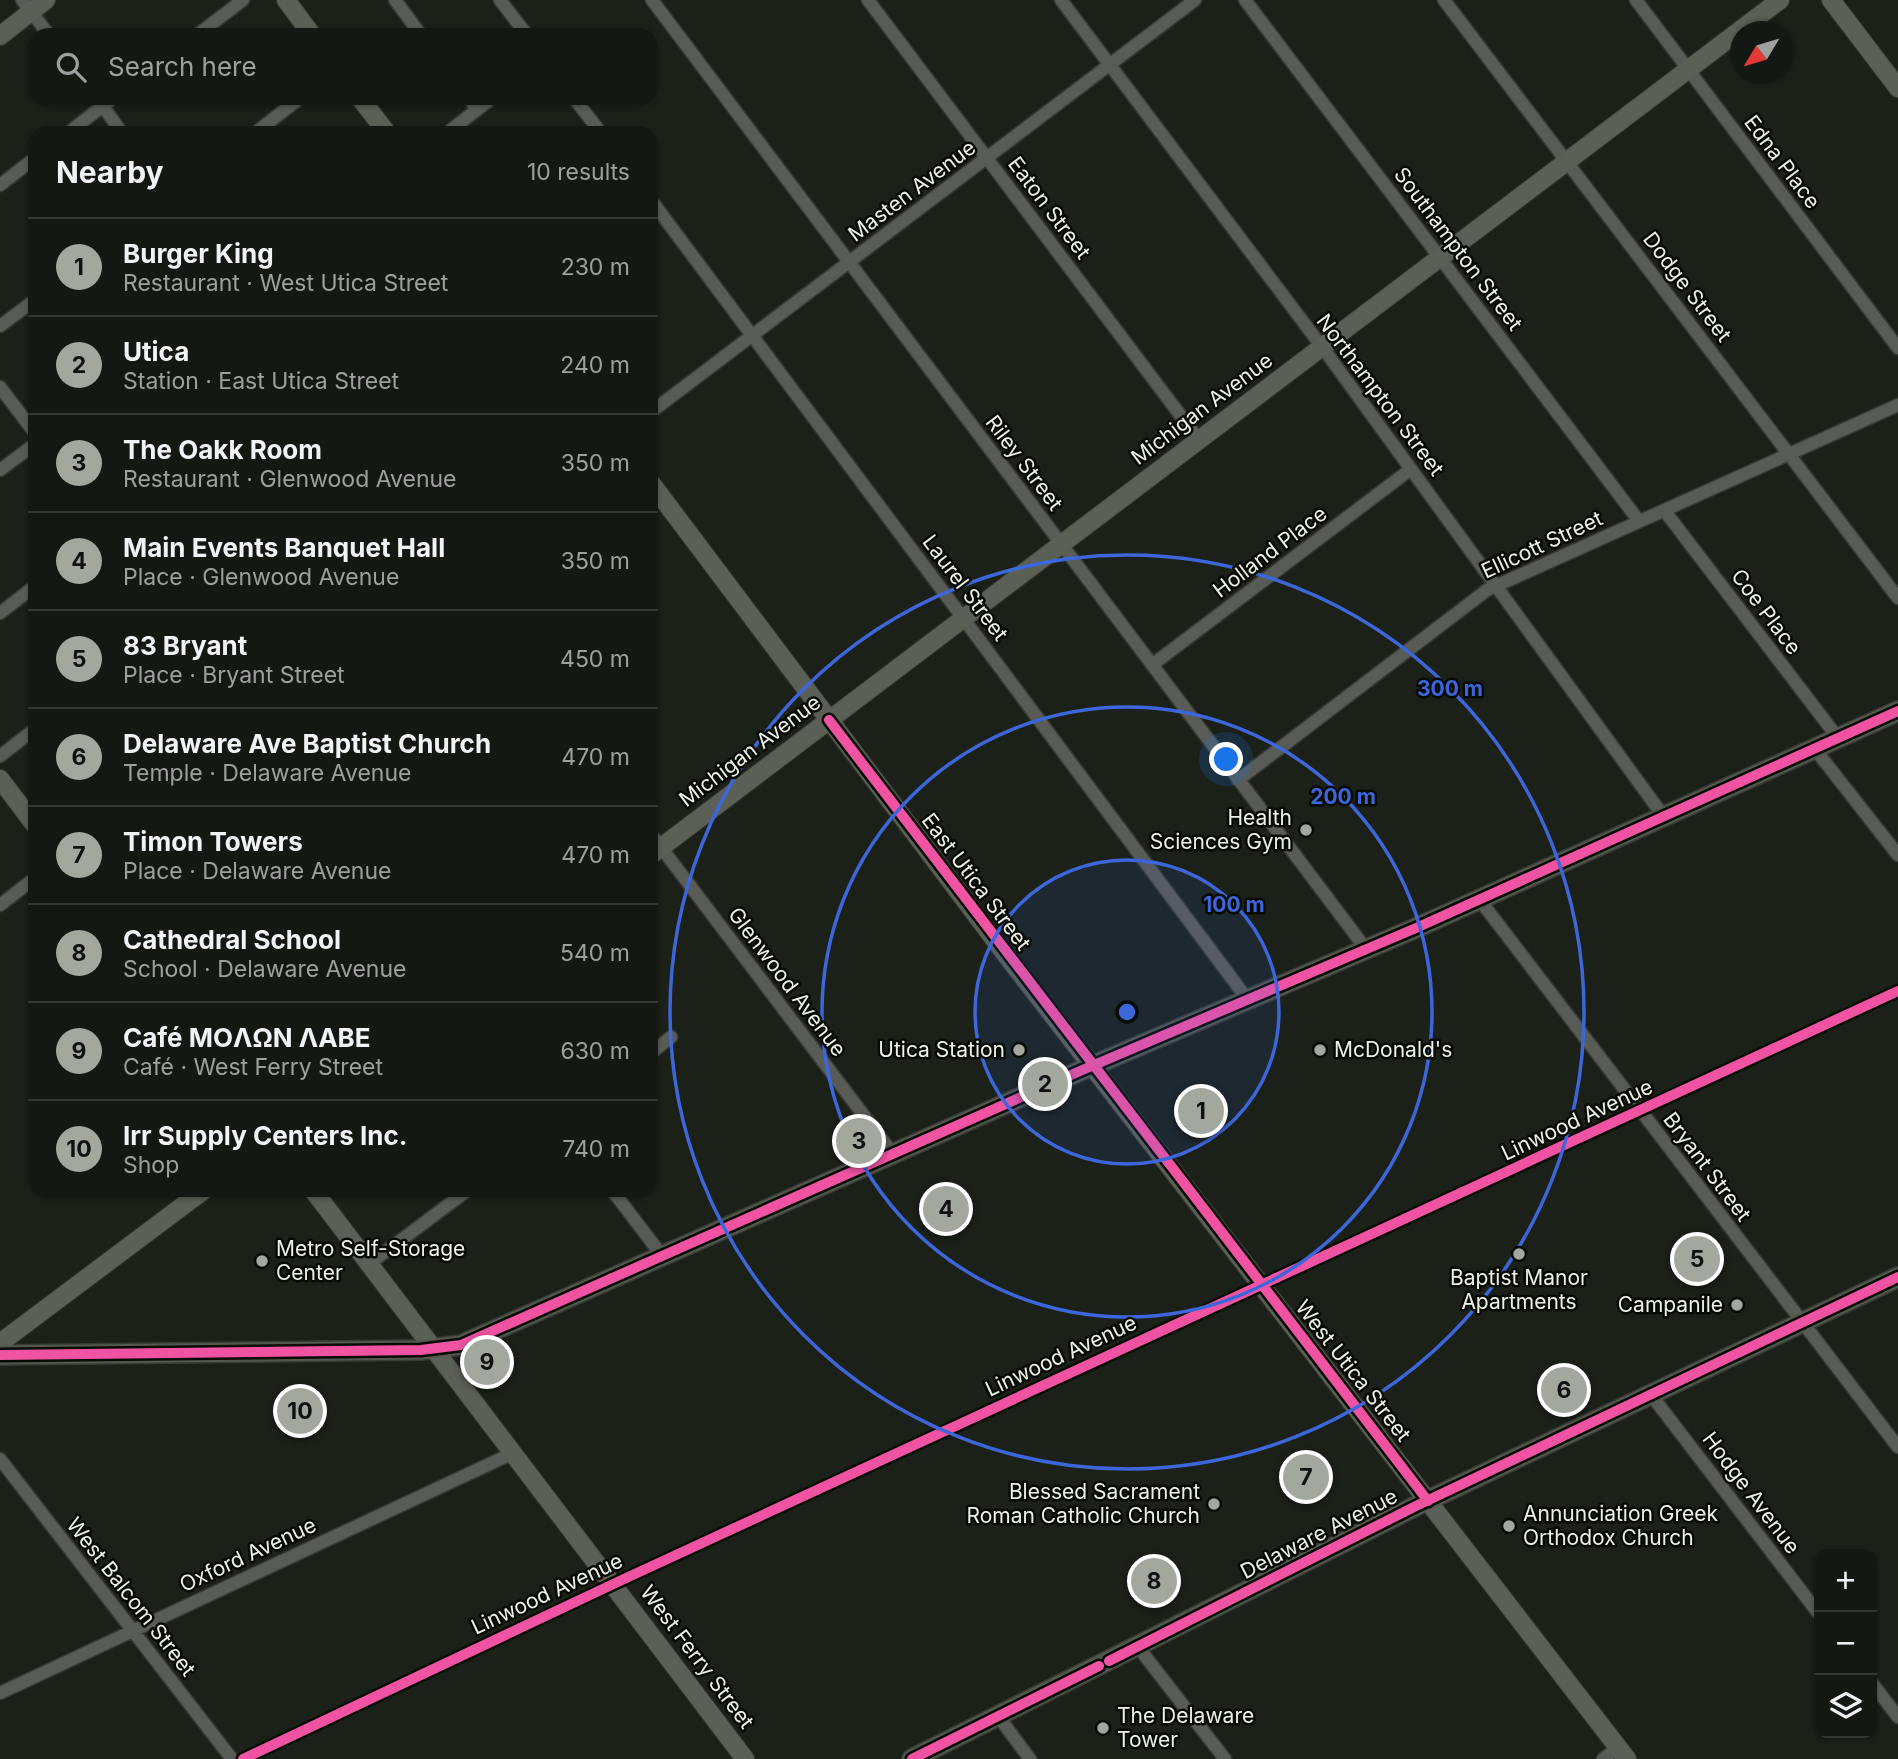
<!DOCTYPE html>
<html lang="en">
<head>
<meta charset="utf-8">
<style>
  :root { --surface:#141812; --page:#1d211b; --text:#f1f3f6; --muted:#9da09f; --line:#333732; --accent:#a3a89f }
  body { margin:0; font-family:Inter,sans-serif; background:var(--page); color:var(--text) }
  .controls { position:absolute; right:21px; bottom:21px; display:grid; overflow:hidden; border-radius:14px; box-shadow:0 2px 5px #0004 }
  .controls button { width:63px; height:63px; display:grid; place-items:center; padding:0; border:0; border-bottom:2px solid var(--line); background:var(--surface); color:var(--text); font:35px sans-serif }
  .compass { position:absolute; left:1730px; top:21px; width:63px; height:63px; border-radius:50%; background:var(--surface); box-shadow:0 2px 5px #0004; rotate:232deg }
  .you { position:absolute; left:1227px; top:760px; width:24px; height:24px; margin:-18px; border:5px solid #fff; border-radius:50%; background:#1a73e8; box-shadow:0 0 0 10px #1a73e833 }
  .badge { display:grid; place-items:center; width:46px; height:46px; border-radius:50%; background:var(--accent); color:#111; font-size:23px; font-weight:700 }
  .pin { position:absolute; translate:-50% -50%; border:4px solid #fff; box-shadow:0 2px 7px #0006 }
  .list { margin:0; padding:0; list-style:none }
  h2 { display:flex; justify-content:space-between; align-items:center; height:91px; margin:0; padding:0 28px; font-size:30px }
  h2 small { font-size:23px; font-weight:400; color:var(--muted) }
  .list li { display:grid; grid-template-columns:46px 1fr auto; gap:21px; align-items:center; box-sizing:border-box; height:98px; padding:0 28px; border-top:2px solid var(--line) }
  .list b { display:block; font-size:26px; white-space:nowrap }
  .list p { margin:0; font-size:23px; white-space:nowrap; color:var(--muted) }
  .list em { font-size:23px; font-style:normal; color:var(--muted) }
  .icon { flex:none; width:38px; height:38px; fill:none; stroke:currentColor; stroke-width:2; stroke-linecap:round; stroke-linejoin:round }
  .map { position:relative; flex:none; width:1898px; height:1759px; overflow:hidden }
  .search { position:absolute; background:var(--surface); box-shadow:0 2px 5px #0004; left:28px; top:28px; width:630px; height:77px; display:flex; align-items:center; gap:18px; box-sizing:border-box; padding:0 24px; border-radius:21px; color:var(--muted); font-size:26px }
  .panel { position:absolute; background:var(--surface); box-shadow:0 2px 5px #0004; left:28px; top:126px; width:630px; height:1071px; border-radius:21px }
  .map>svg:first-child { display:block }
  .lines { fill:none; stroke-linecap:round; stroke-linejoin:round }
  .street-casing { stroke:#383b35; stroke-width:15 }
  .secondary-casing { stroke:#383b35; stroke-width:20 }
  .primary-casing { stroke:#383b35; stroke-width:22 }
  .street { stroke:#595c56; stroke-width:12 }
  .secondary { stroke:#5b6056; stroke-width:18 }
  .primary { stroke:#52584e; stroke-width:19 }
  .cycleway-casing { stroke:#080b05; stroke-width:15 }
  .cycleway { stroke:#f153a3; stroke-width:10 }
  .ring { fill:none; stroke:#3c66da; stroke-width:3.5 }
  .poi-dot { fill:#a3a89f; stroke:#080b05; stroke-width:2.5 }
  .labels { text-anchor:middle; stroke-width:5; stroke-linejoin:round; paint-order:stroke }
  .street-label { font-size:21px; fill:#ecf1e7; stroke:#080b05 }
  .poi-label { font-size:21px; fill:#ecf1e7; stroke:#080b05; text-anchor:end }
  .centre { fill:#3c66da; stroke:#080b05; stroke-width:3.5 }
  .ring-label { font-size:21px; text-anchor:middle; font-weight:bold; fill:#3c66da; stroke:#080b05; stroke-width:5; stroke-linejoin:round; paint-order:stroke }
</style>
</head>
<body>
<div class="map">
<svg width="1898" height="1759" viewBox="0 0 1898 1759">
  <rect width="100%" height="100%" fill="#1b2018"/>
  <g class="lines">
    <defs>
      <path id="street" d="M22 0 49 35
        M395 0 421 35
        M500 0 527 35
        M652 0 1366 949
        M868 0 1199 440
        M1061 0 1328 355 1664 817
        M1245 0 1639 521
        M1444 0 1898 598
        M1636 0 1898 348
        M197 35 243 0
        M97 98 122 133
        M469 98 477 110
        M574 98 601 133
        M68 133 113 98
        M255 133 300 98
        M447 133 492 98
        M0 185 35 158
        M651 200 1248 1000
        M0 326 35 300
        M0 387 35 433
        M651 412 1195 0
        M0 470 35 444
        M1664 510 1838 738
        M0 613 35 586
        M1152 665 1411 469
        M1814 748 1898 855
        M0 756 35 729
        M1238 780 1487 590 1898 405
        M651 834 893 1154
        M1479 899 1898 1447
        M0 905 35 878
        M651 1053 671 1037
        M612 1190 663 1257
        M369 1264 468 1190
        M1652 1396 1819 1614
        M0 1459 232 1759
        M1138 1647 1225 1759
        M1872 1683 1898 1717
        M0 1693 513 1453
        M998 1716 1030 1759
        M243 1759 624 1579 1898 991
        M1603 1759 1618 1748"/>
      <path id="secondary" d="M286 0 312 35
        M1831 0 1898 88
        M0 36 46 0
        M360 98 387 133
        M651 483 1010 960 1627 1759
        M0 779 35 825
        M651 855 1780 0
        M313 1190 745 1759
        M0 1343 204 1190"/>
      <path id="primary" d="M0 1355 421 1350 461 1345 1080 1071 1416 928 1898 711
        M912 1759 1416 1506 1898 1277"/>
    </defs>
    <use href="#street" class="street-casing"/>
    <use href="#secondary" class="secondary-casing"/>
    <use href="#primary" class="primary-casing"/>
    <use href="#street" class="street"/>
    <use href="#secondary" class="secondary"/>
    <use href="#primary" class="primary"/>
    <defs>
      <path id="cycleway" d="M829 720 1428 1501
        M0 1355 421 1350 461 1345 1080 1071 1416 928 1898 711
        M1109 1661 1416 1506 1898 1277
        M243 1759 624 1579 1898 991
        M912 1759 1099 1666"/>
    </defs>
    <use href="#cycleway" class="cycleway-casing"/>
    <use href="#cycleway" class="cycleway"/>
  </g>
  <circle cx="1127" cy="1012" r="152" fill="#3c66da" fill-opacity=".12"/>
  <g class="ring">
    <circle cx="1127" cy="1012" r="152"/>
    <circle cx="1127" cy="1012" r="305"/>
    <circle cx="1127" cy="1012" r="457"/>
  </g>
  <g class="poi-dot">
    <circle cx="1306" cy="830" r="7"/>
    <circle cx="1019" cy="1050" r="7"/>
    <circle cx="1320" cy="1050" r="7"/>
    <circle cx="1519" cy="1254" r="7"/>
    <circle cx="262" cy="1261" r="7"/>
    <circle cx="1737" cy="1305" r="7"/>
    <circle cx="1214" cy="1504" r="7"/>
    <circle cx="1509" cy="1526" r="7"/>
    <circle cx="1103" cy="1728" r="7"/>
  </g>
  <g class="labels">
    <g class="street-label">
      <text transform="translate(1782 162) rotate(53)" y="7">Edna Place</text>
      <text transform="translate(912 191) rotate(-37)" y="7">Masten Avenue</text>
      <text transform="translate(1049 208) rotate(53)" y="7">Eaton Street</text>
      <text transform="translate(1458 249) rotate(53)" y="7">Southampton Street</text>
      <text transform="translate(1687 287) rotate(53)" y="7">Dodge Street</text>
      <text transform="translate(1380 395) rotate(53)" y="7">Northampton Street</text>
      <text transform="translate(1202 409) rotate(-37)" y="7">Michigan Avenue</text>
      <text transform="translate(1024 463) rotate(53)" y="7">Riley Street</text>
      <text transform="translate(1542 545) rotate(-25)" y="7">Ellicott Street</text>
      <text transform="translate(1270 552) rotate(-37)" y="7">Holland Place</text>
      <text transform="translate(965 588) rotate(53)" y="7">Laurel Street</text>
      <text transform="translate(1766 612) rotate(53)" y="7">Coe Place</text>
      <text transform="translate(750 751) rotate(-37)" y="7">Michigan Avenue</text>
      <text transform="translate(976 882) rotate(53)" y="7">East Utica Street</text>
      <text transform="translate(787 982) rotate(53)" y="7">Glenwood Avenue</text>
      <text transform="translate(1577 1120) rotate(-25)" y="7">Linwood Avenue</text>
      <text transform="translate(1707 1167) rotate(53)" y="7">Bryant Street</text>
      <text transform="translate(1061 1356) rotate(-25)" y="7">Linwood Avenue</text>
      <text transform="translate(1353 1371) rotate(52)" y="7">West Utica Street</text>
      <text transform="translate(1751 1493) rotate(53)" y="7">Hodge Avenue</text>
      <text transform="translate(1319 1534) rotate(-27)" y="7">Delaware Avenue</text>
      <text transform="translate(248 1555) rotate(-25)" y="7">Oxford Avenue</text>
      <text transform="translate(547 1594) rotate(-25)" y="7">Linwood Avenue</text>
      <text transform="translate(131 1597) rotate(52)" y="7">West Balcom Street</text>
      <text transform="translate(697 1657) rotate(53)" y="7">West Ferry Street</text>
    </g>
    <g class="poi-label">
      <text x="1292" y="825">Health<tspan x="1292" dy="24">Sciences Gym</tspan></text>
      <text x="1005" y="1057">Utica Station</text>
      <text x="1334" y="1057" text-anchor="start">McDonald's</text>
      <text x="276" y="1256" text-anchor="start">Metro Self-Storage<tspan x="276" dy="24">Center</tspan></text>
      <text x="1519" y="1285" text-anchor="middle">Baptist Manor<tspan x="1519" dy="24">Apartments</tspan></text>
      <text x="1723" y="1312">Campanile</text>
      <text x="1200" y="1499">Blessed Sacrament<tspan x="1200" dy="24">Roman Catholic Church</tspan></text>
      <text x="1523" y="1521" text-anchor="start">Annunciation Greek<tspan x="1523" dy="24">Orthodox Church</tspan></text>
      <text x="1117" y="1723" text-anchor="start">The Delaware<tspan x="1117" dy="24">Tower</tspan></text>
    </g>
  </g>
  <circle cx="1127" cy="1012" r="10" class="centre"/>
  <g class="ring-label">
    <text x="1450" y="696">300 m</text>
    <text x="1343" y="804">200 m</text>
    <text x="1234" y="912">100 m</text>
  </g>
</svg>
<div class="controls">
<button>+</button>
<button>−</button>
<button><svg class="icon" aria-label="layers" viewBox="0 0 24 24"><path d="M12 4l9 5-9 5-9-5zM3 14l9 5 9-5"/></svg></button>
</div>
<svg class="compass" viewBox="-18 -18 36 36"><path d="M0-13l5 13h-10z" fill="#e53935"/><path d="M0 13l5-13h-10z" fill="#9da09f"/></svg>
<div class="you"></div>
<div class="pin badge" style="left:1201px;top:1111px">1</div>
<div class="pin badge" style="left:1045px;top:1084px">2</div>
<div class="pin badge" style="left:859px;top:1141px">3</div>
<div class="pin badge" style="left:946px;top:1209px">4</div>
<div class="pin badge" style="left:1697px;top:1259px">5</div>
<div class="pin badge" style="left:1564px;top:1390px">6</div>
<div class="pin badge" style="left:1306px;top:1477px">7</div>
<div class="pin badge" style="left:1154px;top:1581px">8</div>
<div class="pin badge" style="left:487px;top:1362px">9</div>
<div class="pin badge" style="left:300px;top:1411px">10</div>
<div class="search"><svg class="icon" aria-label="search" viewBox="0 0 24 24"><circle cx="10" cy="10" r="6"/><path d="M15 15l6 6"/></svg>Search here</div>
<section class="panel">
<h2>Nearby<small>10 results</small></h2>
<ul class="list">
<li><span class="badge">1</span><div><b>Burger King</b><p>Restaurant · West Utica Street</p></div><em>230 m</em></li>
<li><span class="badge">2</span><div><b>Utica</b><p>Station · East Utica Street</p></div><em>240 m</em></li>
<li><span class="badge">3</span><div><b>The Oakk Room</b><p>Restaurant · Glenwood Avenue</p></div><em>350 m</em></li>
<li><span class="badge">4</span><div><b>Main Events Banquet Hall</b><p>Place · Glenwood Avenue</p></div><em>350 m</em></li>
<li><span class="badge">5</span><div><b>83 Bryant</b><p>Place · Bryant Street</p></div><em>450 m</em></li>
<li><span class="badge">6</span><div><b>Delaware Ave Baptist Church</b><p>Temple · Delaware Avenue</p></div><em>470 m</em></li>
<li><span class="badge">7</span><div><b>Timon Towers</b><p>Place · Delaware Avenue</p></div><em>470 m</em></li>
<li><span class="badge">8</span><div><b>Cathedral School</b><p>School · Delaware Avenue</p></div><em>540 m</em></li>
<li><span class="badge">9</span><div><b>Café MOΛΩN ΛABE</b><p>Café · West Ferry Street</p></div><em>630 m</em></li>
<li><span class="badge">10</span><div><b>Irr Supply Centers Inc.</b><p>Shop</p></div><em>740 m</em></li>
</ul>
</section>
</div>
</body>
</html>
